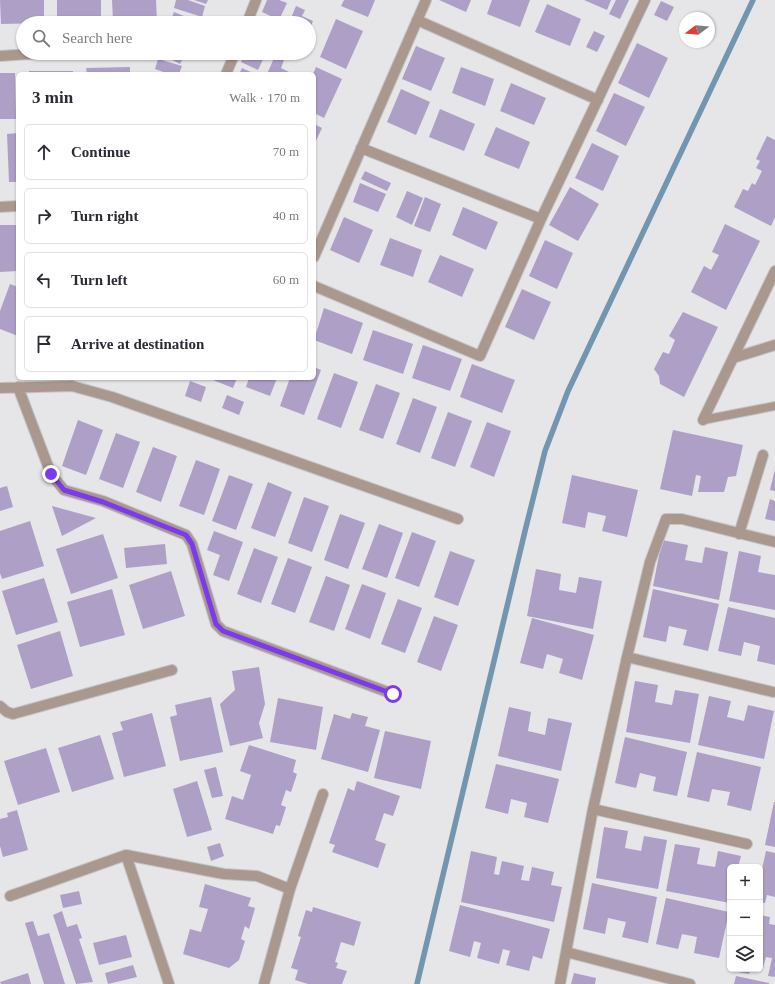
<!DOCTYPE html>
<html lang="en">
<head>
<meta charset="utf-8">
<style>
  :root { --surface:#fff; --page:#f7f7f7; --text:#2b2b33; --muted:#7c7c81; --line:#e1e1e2 }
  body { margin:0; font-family:"Times New Roman",serif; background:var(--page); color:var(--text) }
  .controls { position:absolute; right:12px; bottom:12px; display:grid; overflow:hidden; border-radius:6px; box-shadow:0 1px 3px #0004 }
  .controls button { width:36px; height:36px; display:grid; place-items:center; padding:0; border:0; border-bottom:1px solid var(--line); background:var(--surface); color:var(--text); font:20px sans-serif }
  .compass { position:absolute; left:679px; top:12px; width:36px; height:36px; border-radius:50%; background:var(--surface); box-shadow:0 1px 3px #0004; rotate:254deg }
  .stop { position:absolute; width:12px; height:12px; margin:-9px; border:3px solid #7c3aed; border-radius:50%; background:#fff }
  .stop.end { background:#7c3aed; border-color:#fff; box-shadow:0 1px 4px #0008 }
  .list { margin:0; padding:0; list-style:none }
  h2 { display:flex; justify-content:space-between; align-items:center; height:52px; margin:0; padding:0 16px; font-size:17px }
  h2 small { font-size:13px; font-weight:400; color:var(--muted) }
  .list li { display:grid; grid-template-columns:26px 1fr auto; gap:12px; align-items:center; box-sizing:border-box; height:56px; margin:0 8px 8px; padding:0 8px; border:1px solid var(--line); border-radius:6px }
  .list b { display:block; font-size:15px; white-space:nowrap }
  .list em { font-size:13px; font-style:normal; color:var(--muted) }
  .icon { flex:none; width:22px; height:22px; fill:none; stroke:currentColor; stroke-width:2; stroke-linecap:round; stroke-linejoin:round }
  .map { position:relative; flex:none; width:775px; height:984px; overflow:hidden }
  .search { position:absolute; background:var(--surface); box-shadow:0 1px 3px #0004; left:16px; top:16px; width:300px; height:44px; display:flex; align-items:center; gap:10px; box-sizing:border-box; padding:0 14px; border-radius:22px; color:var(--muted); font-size:15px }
  .panel { position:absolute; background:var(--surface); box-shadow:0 1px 3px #0004; left:16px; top:72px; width:300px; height:308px; border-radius:6px }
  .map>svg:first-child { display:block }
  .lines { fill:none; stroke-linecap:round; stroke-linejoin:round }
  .stream { stroke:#7295b0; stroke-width:5.5 }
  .building { fill:#ae9fc6 }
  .lane-casing { stroke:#c4c3c6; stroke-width:10 }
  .street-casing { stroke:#c4c3c6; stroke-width:12 }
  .lane { stroke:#aa988f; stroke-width:8 }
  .street { stroke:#aa988f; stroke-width:10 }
  .route { stroke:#7c3aed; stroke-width:5 }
</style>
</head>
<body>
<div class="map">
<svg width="775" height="984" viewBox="0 0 775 984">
  <rect width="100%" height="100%" fill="#e6e5e8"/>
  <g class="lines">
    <path class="stream" d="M417 984 525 531 545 451 568 391 753 0"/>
  </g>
  <path class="building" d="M0 0H44V23L1 24Z
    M57 0H101V23H57Z
    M112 0H156L157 21H113Z
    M176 0H188L205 6 202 17 174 8Z
    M194 0H208L206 4Z
    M267 0H279L287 3 279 20 262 12Z
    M344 0H375L368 17 341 6Z
    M439 0H471L466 12Z
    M492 0H530L520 27 487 14Z
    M584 0H611L607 10Z
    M616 0H629L620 19 609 14Z
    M661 1 674 7 667 21 654 15Z
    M547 4 581 19 570 46 535 32Z
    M296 6 305 10 302 16 313 21 309 31V23H289Z
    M174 12 201 23H167L169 16 172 17Z
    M266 18 275 23H263Z
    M336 19 363 31 346 69 320 57Z
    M594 31 605 36 597 52 586 47Z
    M637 43 668 58 649 98 618 83Z
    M416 46 445 58 431 91 402 79Z
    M159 53H176L184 56 180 64Z
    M245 53H266L258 70 241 62Z
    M275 56 284 60 281 68 293 74H267Z
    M158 59 182 66 179 74H169L155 69Z
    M130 67V74H87L86 68Z
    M316 67 342 79 324 118 314 113 313 74Z
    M461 67 494 79 485 106 452 93Z
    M242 68 255 74H239Z
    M29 71H73V74H29Z
    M0 73H15L16 119H0Z
    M511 83 546 98 534 125 500 111Z
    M401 89 430 102 416 135 387 122Z
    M614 93 645 107 626 146 596 131Z
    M440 109 475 124 464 151 429 137Z
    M314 124 322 128 314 145Z
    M496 127 530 142 519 169 484 155Z
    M18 133V182H9L7 134Z
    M767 136 775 140V217L771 226 734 207 743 189 748 191 752 183 755 185 762 171 756 168 760 161 756 159Z
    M592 143 619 156 603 191 575 178Z
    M365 171 391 183 387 191 361 179Z
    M360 183 386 194 378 212 353 202Z
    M570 187 599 204 578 241 549 225Z
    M407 191 423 198 412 225 396 217Z
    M425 197 441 204 430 232 414 226Z
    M463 207 498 222 486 250 452 235Z
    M344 217 373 230 359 263 330 250Z
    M725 224 760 241 726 310 691 292 704 266 711 270 719 255 712 252Z
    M0 225H18V271L0 272Z
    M390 238 422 250 413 277 380 265Z
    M545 240 573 253 557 289 529 276Z
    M440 255 474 269 462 297 428 282Z
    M10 284 18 287V336L0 329V311Z
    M522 289 551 302 534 340 505 327Z
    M324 308 363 323 352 354 314 340Z
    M683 312 718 327 684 397 660 384 659 376 654 369 663 352 669 354 675 340 669 336Z
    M373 330 413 344 403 374 363 360Z
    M423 345 462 359 450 391 412 378Z
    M472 364 515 380 502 413 460 397Z
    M314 367 321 370 304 415 280 406 290 378H314Z
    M334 373 358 382 341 428 317 419Z
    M208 378H237L233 388Z
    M249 378H277L270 396 246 387Z
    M190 381 206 387 201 402 185 396Z
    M376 384 400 393 383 439 359 430Z
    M227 395 244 402 239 415 222 408Z
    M413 398 437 407 420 453 396 444Z
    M448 412 472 421 455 467 431 458Z
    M78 420 103 430 86 475 62 466Z
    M487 422 511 431 494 477 470 467Z
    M673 430 743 445 736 476 728 477 724 492H698L701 476 696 475 692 496 660 489Z
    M116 433 140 442 123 488 99 479Z
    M153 447 177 456 161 502 136 492Z
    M196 460 220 469 204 515 179 506Z
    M775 469V491L770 490Z
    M229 475 253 484 236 530 212 521Z
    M572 475 638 490 627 537 602 531 606 516 588 512 585 528 562 523Z
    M268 482 292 492 275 537 251 528Z
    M7 486 13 507 0 511V488Z
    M304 497 329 506 312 552 288 543Z
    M770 499 775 501V521L765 519Z
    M52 506 96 518 62 536Z
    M340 514 365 523 348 569 324 560Z
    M30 521 44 566 2 579 0 573V531Z
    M379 524 403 533 387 578 362 569Z
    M214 531 243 542 229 581 213 575 220 555 207 550Z
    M412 532 436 541 419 587 395 578Z
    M103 534 118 578 71 594 56 549Z
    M662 540 688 545 685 560 702 563 705 547 728 552 719 600 653 586Z
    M165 544 167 564 126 568 124 548Z
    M254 548 278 557 261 603 237 594Z
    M450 551 475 560 458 606 434 597Z
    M739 551 761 556 758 572 775 575V610L729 601Z
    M288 558 312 567 295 613 271 604Z
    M536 569 561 574 559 590 576 593 579 577 602 581 593 629 527 616Z
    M171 571 185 616 143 629 129 585Z
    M326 576 350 585 334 631 309 622Z
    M44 578 58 622 16 635 2 591Z
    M362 584 386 593 370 639 345 629Z
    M112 589 125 635 80 647 67 602Z
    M653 589 719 604 708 651 683 645 687 630 669 626 666 642 643 637Z
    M398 599 422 608 405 653 381 644Z
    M728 607 775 618V665L757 661 760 646 744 642 741 656 718 651Z
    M434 616 458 625 441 671 417 662Z
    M532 618 594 635 582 680 559 673 563 659 547 654 543 669 520 663Z
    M60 631 73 676 31 689 17 645Z
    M259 667 265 704 259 723 263 738 230 746 220 704 235 690 232 671Z
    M635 681 658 685 655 702 672 705 675 690 699 694 690 743 626 732Z
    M709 696 731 701 727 717 744 721 748 705 774 711 764 759 698 745Z
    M211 697 223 752 180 761 170 717 177 715 175 705Z
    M278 698 323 707 316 750 270 742Z
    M509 707 531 712 528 731 545 735 548 718 572 723 561 771 498 756Z
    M152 713 166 766 124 777 112 733 123 730 120 722Z
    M352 713 368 717 365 726 380 730 368 772 321 759 334 714 350 719Z
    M385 731 431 741 421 789 374 778Z
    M100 735 114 779 72 792 58 748Z
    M625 737 687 752 677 796 653 791 656 777 640 773 636 788 615 783Z
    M249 745 296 760 293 772 297 774 291 792 286 790 281 805 286 807 280 826 276 825 273 834 225 819 232 796 243 800 251 775 240 771Z
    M46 748 60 792 18 805 4 761Z
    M697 752 761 767 751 811 727 805 730 792 712 789 709 802 687 797Z
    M496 764 559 779 548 823 524 817 527 803 511 799 508 814 485 808Z
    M216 767 223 796 212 798 204 770Z
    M197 781 212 830 187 837 173 789Z
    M357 781 400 796 393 816 384 813 375 840 386 844 378 868 332 852 335 845 329 843 348 788 354 791Z
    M774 802H775V847L765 845Z
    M17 810 28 850 3 857 0 846V819L8 817 7 813Z
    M604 827 628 831 625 848 641 851 644 836 667 840 658 889 596 878Z
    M220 843 224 856 211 861 207 847Z
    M675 844 700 848 697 864 715 867 718 851 741 856 738 867H730V903L666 891Z
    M471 851 497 857 494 874 499 875 502 861 524 866 521 880 529 881 532 867 554 872 551 885 562 887 554 922 461 902Z
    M766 851 775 853V897L767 895 765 903 760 902V878Z
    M592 883 657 897 648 943 622 937 626 922 608 918 605 934 583 929Z
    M205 884 251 898 248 906 255 908 249 929 245 926 241 939 245 941 239 960 229 968 183 954 190 929 201 932 208 909 199 907Z
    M79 891 82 904 63 908 60 895Z
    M666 898 729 912 719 958 694 953 697 937 682 934 678 949 656 944Z
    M460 905 550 929 542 959 533 956 529 971 506 965 510 951 503 949 499 964 477 958 481 943 474 941 470 957 449 951Z
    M313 907 361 922 354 946 341 942 335 962 338 963 336 968 347 971 342 984H308L295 980 298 970 291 968 301 937 298 936 306 910 312 912Z
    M62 911 67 927 77 924 82 938 79 939 93 982 76 984 53 915Z
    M760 915 770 917 769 924 775 925V977L768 976 772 958 766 957 763 968H760Z
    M33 921 38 936 49 933 65 984H44L25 923Z
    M126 935 132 957 99 965 93 943Z
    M133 965 137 977 108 984 105 973Z
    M739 969H750L749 974 738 972Z
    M28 973 31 984H1L0 982Z
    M574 973 596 978 595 984H571Z
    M736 976 769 983V984H734Z"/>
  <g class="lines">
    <defs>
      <path id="lane" d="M703 420 775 406"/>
      <path id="street" d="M417 20 598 100
        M247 23 256 0
        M0 56 46 53
        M226 74 235 53
        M361 148 541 219
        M0 207 18 206
        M314 257 426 0
        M314 286 480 356 541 219 645 0
        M733 358 775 345
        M18 387 51 474 64 490 103 501 186 535 192 544 216 624 223 631 393 694
        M0 388 72 386 112 397 458 519
        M703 420 775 271
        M739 534 763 455
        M627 657 773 692
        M0 706 7 712 13 714 172 670
        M593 809 747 844
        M126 855 169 984
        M10 896 126 855 224 874 257 876 290 889
        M566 952 690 984
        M264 984 290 889 323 794
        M560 984 593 809 627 657 650 562 666 519H682L775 542"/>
    </defs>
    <use href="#lane" class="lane-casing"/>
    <use href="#street" class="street-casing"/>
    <use href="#lane" class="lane"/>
    <use href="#street" class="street"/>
  </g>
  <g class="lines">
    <path class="route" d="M51 474 64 490 103 502 186 535 192 544 216 624 223 631 393 694"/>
  </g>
</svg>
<div class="controls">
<button>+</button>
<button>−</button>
<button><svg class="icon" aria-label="layers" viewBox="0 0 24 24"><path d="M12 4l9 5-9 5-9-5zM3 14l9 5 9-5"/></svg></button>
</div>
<svg class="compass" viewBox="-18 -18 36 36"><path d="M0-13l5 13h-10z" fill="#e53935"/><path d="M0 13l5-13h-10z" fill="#7c7c81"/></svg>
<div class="stop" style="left:393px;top:694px"></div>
<div class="stop end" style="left:51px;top:474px"></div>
<div class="search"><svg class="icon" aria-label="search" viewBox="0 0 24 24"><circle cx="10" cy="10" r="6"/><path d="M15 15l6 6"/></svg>Search here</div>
<section class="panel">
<h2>3 min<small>Walk · 170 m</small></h2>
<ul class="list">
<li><svg class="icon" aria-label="ahead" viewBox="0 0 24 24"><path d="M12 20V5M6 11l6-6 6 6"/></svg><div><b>Continue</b></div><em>70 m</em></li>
<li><svg class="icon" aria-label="right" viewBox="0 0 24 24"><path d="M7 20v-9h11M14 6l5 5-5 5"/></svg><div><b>Turn right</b></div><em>40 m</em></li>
<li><svg class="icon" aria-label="left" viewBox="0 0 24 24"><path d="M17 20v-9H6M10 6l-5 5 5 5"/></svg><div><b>Turn left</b></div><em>60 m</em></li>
<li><svg class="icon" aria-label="arrive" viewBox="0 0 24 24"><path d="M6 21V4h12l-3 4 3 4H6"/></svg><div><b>Arrive at destination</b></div></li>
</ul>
</section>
</div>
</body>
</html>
